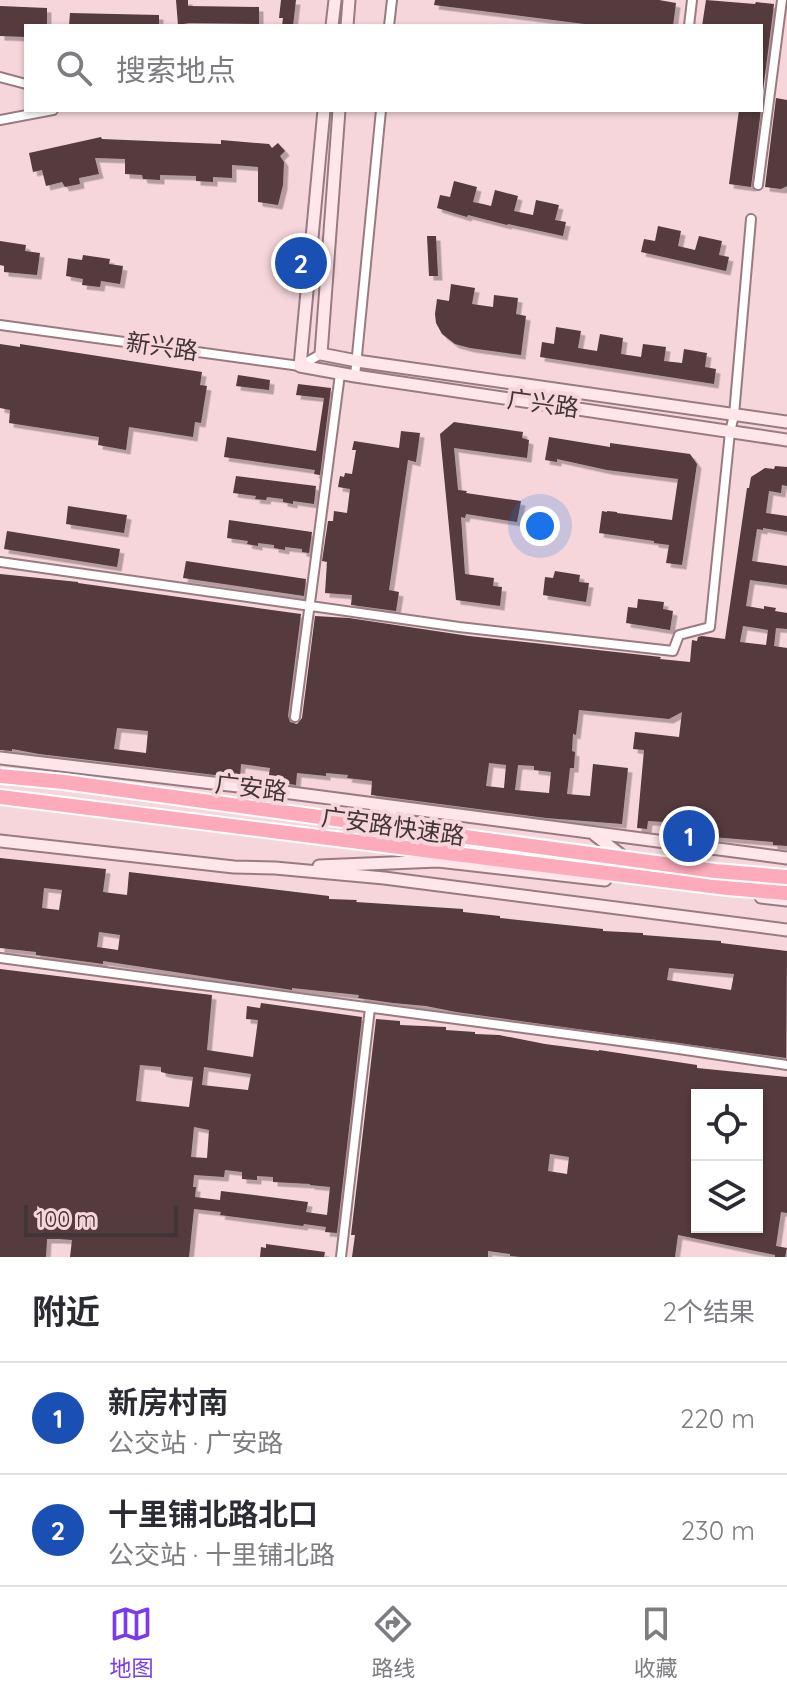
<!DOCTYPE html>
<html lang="zh">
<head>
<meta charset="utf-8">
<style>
  :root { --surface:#fff; --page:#f2f2f3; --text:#2b2b33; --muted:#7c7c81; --line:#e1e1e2; --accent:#7c3aed }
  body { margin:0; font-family:Quicksand,"Noto Sans SC",sans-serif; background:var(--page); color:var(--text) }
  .controls { position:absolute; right:24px; bottom:24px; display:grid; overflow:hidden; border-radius:0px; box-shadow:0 2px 6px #0004 }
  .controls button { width:72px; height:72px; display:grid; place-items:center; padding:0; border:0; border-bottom:2px solid var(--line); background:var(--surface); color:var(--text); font:40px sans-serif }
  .scale { position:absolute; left:24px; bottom:20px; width:154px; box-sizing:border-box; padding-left:8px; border:4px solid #423537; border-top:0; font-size:22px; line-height:28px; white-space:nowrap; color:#423537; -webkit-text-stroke:6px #f6d6da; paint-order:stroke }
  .you { position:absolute; left:540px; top:526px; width:28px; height:28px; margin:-20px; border:6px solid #fff; border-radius:50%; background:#1a73e8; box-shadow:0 0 0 12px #1a73e833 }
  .badge { display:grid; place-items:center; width:52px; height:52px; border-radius:50%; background:var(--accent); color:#fff; font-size:26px; font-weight:700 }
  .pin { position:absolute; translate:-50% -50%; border:4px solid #fff; box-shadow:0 2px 8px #0006 }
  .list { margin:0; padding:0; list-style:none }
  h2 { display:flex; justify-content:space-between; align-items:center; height:104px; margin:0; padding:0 32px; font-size:34px }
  h2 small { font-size:26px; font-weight:400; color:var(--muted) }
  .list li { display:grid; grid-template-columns:52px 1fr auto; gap:24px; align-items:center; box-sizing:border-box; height:112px; padding:0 32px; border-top:2px solid var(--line) }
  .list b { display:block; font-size:30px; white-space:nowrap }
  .list p { margin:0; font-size:26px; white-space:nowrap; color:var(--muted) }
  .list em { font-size:26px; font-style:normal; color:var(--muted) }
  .icon { flex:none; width:44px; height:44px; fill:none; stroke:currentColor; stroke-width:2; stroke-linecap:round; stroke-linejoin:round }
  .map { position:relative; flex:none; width:787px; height:1257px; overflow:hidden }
  .search { position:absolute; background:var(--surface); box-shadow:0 2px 6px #0004; left:24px; right:24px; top:24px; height:88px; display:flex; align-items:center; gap:20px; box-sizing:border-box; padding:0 28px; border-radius:0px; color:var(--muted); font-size:30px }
  .sheet { height:328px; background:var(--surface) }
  nav { display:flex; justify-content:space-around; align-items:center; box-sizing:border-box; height:112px; border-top:2px solid var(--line); background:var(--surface); font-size:22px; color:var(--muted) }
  nav a { display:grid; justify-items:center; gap:4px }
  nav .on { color:var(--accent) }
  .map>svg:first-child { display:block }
  .building { fill:#543a3e; fill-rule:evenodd; filter:url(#shadow) }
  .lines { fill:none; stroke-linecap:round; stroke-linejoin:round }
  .street-casing { stroke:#987b80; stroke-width:12 }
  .secondary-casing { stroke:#987b80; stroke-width:15 }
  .highway-casing { stroke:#fff; stroke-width:18 }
  .street { stroke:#fff; stroke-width:8 }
  .secondary { stroke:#fee6ea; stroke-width:11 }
  .highway { stroke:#fdabba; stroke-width:14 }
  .highway-bridge-casing { stroke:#fff; stroke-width:18; stroke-linecap:butt }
  .highway-bridge { stroke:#fdabba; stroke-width:14 }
  .labels { text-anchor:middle; stroke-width:8; stroke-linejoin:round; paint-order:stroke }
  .street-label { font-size:24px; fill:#423537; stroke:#f6d6da }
</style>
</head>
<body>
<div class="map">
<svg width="787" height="1257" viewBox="0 0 787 1257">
  <defs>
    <filter id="shadow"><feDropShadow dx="4.5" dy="4.5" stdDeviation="0" flood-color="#0004"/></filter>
  </defs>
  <rect width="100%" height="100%" fill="#f6d6da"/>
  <path class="building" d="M176 0H188V6L259 7V24L189 23 178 25Z
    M281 0H296L293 26H282L283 18H279Z
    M435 0H659L676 3 673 26H600L434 5Z
    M706 0 755 4 756 2 774 4 761 107V26H702Z
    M0 6 47 8V26H26V37L0 36Z
    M70 13 159 15V26H69Z
    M776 98 787 100V186L781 189 765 187Z
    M739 110H761L751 187 729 184Z
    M101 137 102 139 221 144V140L269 144 272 148 278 143 285 151 280 156 284 162 283 185 278 205 258 202V167L232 165V178L213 177V182L196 181V176L160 175V180L143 179 142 175 125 174V159L95 158 99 174 79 178 80 184 65 187 62 182 46 186 42 170 33 172 29 153Z
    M454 181 477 187 473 202 483 204 491 206 495 190 518 196 514 211 533 215 536 200 559 205 555 220 566 222 563 236 508 224 507 225 468 215 467 217 437 208 440 195 450 197Z
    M658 226 681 231 678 246 695 250 699 236 722 241 719 255 729 257 726 271 641 252 644 239 655 241Z
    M427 236H436L438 276H429Z
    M0 241 26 245 25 251 40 253 37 275 4 272V266L0 265Z
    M83 255 110 259 109 264 123 266 120 284 101 281 100 287 82 285 83 279 66 276 68 258 82 260Z
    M451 284 475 288 472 304 493 307 494 295 518 298 516 314 526 316 521 355 470 348 455 344 442 334 436 323 435 314 437 299 449 301Z
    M556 327 581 331 578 348 597 351 600 334 623 338 621 354 641 357 643 344 666 347 664 361 682 363 684 349 707 353 705 367 716 369 714 384 540 357 542 342 554 344Z
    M0 344 20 347V344L202 372 200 385 207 386 201 423 195 422 193 437 129 427 126 450 98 445 99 437 9 423 10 410 0 408Z
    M238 375 270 380 269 390 236 386Z
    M298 384 331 388 320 475 314 474 315 470 224 457 227 437 316 451 324 398 296 395Z
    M454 422 523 432 522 438 529 440 527 458 454 448 458 490 467 491 466 493 521 501 517 522 466 514 465 518 461 517 465 574 494 578 493 586 502 587 500 606 456 600 440 434Z
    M401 431 420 433 416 462 408 460 389 590 399 592 396 611 351 605 352 595 325 593 327 562 322 561 328 521H333L334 511 347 513 350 489 338 487 340 476 344 477 345 473 352 474 356 450H352L354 441 399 448Z
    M549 437 610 447V443L690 454 697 464 682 565 666 563 669 545 654 543V541L599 533 602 511 607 512V511L617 512V513L672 520 678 479 607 470 557 459V462L545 460Z
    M775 466 787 467V486L782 485 781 493 769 491 766 513 787 516V532L763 528V530L757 529 752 561 787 566V585L750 580 746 606 764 609V606L776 608 775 611 787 613V629L776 628 774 646 787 648V846L773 845V842L663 833 664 822 648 821 647 829 637 828 644 750 633 749 635 732 679 737 682 712 669 719 579 710 576 735 573 734 572 751 575 752 574 768H570L567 794 590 796 593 764 628 768 622 824 546 818 371 795 372 781 347 778 348 775 326 773V776L297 773 296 785 268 781 270 768 241 764 240 778 39 754 12 749V751L0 750V574L78 582V583L301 614 288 716 290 722 297 724 302 718 315 616 349 618 469 636 661 657 660 659 690 662 692 640 697 641 698 637 702 636 725 639 747 488H749L751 477 765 468 774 469ZM743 626 768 630 766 645 740 642ZM117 728 148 731 146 753 114 749ZM489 763 506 765 504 788 486 786ZM518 765 534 766V770L551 772 549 793 515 790Z
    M236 476 316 486 314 504 293 501V504L283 502V499L267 497 266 500 255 499 256 496 233 493Z
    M68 506 127 515 124 533 66 524Z
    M229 520 312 532 309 553 302 552V549L285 547V550L274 548V545L258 543V546L247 544 248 541 227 538Z
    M7 531 120 549 117 567 4 549Z
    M186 561 306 579 304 596 183 578Z
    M555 571 580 575 579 582 589 583 586 602 543 595 545 577 553 578Z
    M638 599 664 602 663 609 673 611 670 630 626 623 628 607 637 608Z
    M0 858 106 869 103 892 127 895 129 872 329 896V899L357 900 356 902 463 909V912L500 916V918L603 929V931L643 933V935L721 941V943L787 951 786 1058 456 1012 426 1006 393 1003 358 998 359 995 292 988V990L103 961V964L36 955V952L0 948ZM44 888 62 890 59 910 42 908ZM99 932 120 935 118 950 97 947ZM669 968 734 974 731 990 667 980Z
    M0 969 212 995 207 1050 253 1057 258 1020 246 1019 247 1006 260 1008 261 1003 362 1017 337 1233 325 1232 326 1227 304 1224 303 1226 250 1219 220 1215 221 1212 194 1209 189 1257H70L72 1240 58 1239H47L46 1257H0ZM140 1065 161 1067V1072L169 1074 193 1077 189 1107 136 1101ZM204 1067 251 1074 248 1090 202 1085ZM194 1127 209 1130 207 1158 191 1157ZM225 1170 242 1172V1179L257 1180V1176L273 1177V1182L310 1184V1185L330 1187 327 1215 306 1212 308 1202 254 1195 221 1191 220 1200 195 1197 196 1187H193L194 1175 224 1177Z
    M376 1019 400 1021V1025L446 1027V1030L475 1032V1034L499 1035 545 1044 599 1051V1050L697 1065V1068L787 1077V1213L781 1212 776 1246 787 1248 785 1257H775V1255L678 1235 675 1257H520L510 1256V1254L488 1251V1257H352L355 1235H351ZM697 1095H757V1227H697V1127H693ZM550 1154 569 1157 567 1174 548 1171Z
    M266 1244 325 1252 324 1257H260L261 1247 266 1248Z"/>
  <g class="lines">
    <defs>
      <path id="street" d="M389 26 392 0
        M689 26 692 0
        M0 77 26 84
        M0 120 53 110
        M758 185 782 0
        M0 325 300 366 321 354
        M355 376 381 110
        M0 562 459 627 673 651 679 635 710 627 730 432 734 415 751 219
        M295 717 340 374
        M0 958 672 1048 787 1065
        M341 1257 370 1008"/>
      <path id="secondary" d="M332 26 335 0
        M347 26 349 0
        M324 110 300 366 355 376 787 440
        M339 110 321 354 357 361 787 422
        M0 758 238 786 787 858
        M381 809 428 828
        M595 835 626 859
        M0 841 234 867 275 868 384 878 787 930
        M319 866 438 861 605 880
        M761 897 787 900"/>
      <path id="highway" d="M0 797 727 888 787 893"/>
    </defs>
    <use href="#street" class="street-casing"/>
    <use href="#secondary" class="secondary-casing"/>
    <use href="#highway" class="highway-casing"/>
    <use href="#street" class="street"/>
    <use href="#secondary" class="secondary"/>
    <use href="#highway" class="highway"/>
    <defs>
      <path id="highway-bridge" d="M0 776 64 782 715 871 787 877"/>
    </defs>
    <use href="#highway-bridge" class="highway-bridge-casing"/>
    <use href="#highway-bridge" class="highway-bridge"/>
  </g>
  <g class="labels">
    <g class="street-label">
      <text transform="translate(162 347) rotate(8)" y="8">新兴路</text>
      <text transform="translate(543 404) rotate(8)" y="8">广兴路</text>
      <text transform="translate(251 788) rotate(7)" y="8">广安路</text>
      <text transform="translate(393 827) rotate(8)" y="8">广安路快速路</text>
    </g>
  </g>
</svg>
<div class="controls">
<button><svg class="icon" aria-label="locate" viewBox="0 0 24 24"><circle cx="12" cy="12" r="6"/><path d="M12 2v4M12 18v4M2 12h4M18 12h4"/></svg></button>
<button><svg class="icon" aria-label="layers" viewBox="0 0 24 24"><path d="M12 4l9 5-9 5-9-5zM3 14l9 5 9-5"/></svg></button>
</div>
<div class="scale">100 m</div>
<div class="you"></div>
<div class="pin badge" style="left:689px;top:836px;background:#1a4fb4">1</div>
<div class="pin badge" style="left:301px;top:263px;background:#1a4fb4">2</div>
<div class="search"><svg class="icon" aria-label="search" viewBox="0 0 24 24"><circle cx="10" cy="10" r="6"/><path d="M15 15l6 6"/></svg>搜索地点</div>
</div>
<section class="sheet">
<h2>附近<small>2个结果</small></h2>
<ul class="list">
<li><span class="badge" style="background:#1a4fb4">1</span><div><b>新房村南</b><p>公交站 · 广安路</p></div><em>220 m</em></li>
<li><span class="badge" style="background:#1a4fb4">2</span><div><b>十里铺北路北口</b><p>公交站 · 十里铺北路</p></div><em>230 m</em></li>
</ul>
</section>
<nav>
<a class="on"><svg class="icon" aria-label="map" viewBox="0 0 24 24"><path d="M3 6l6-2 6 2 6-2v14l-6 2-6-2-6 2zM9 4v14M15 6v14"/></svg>地图</a>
<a><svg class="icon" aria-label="directions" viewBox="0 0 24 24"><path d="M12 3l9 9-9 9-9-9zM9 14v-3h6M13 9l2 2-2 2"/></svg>路线</a>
<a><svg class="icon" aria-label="saved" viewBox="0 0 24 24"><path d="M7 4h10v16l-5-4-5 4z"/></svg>收藏</a>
</nav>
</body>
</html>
